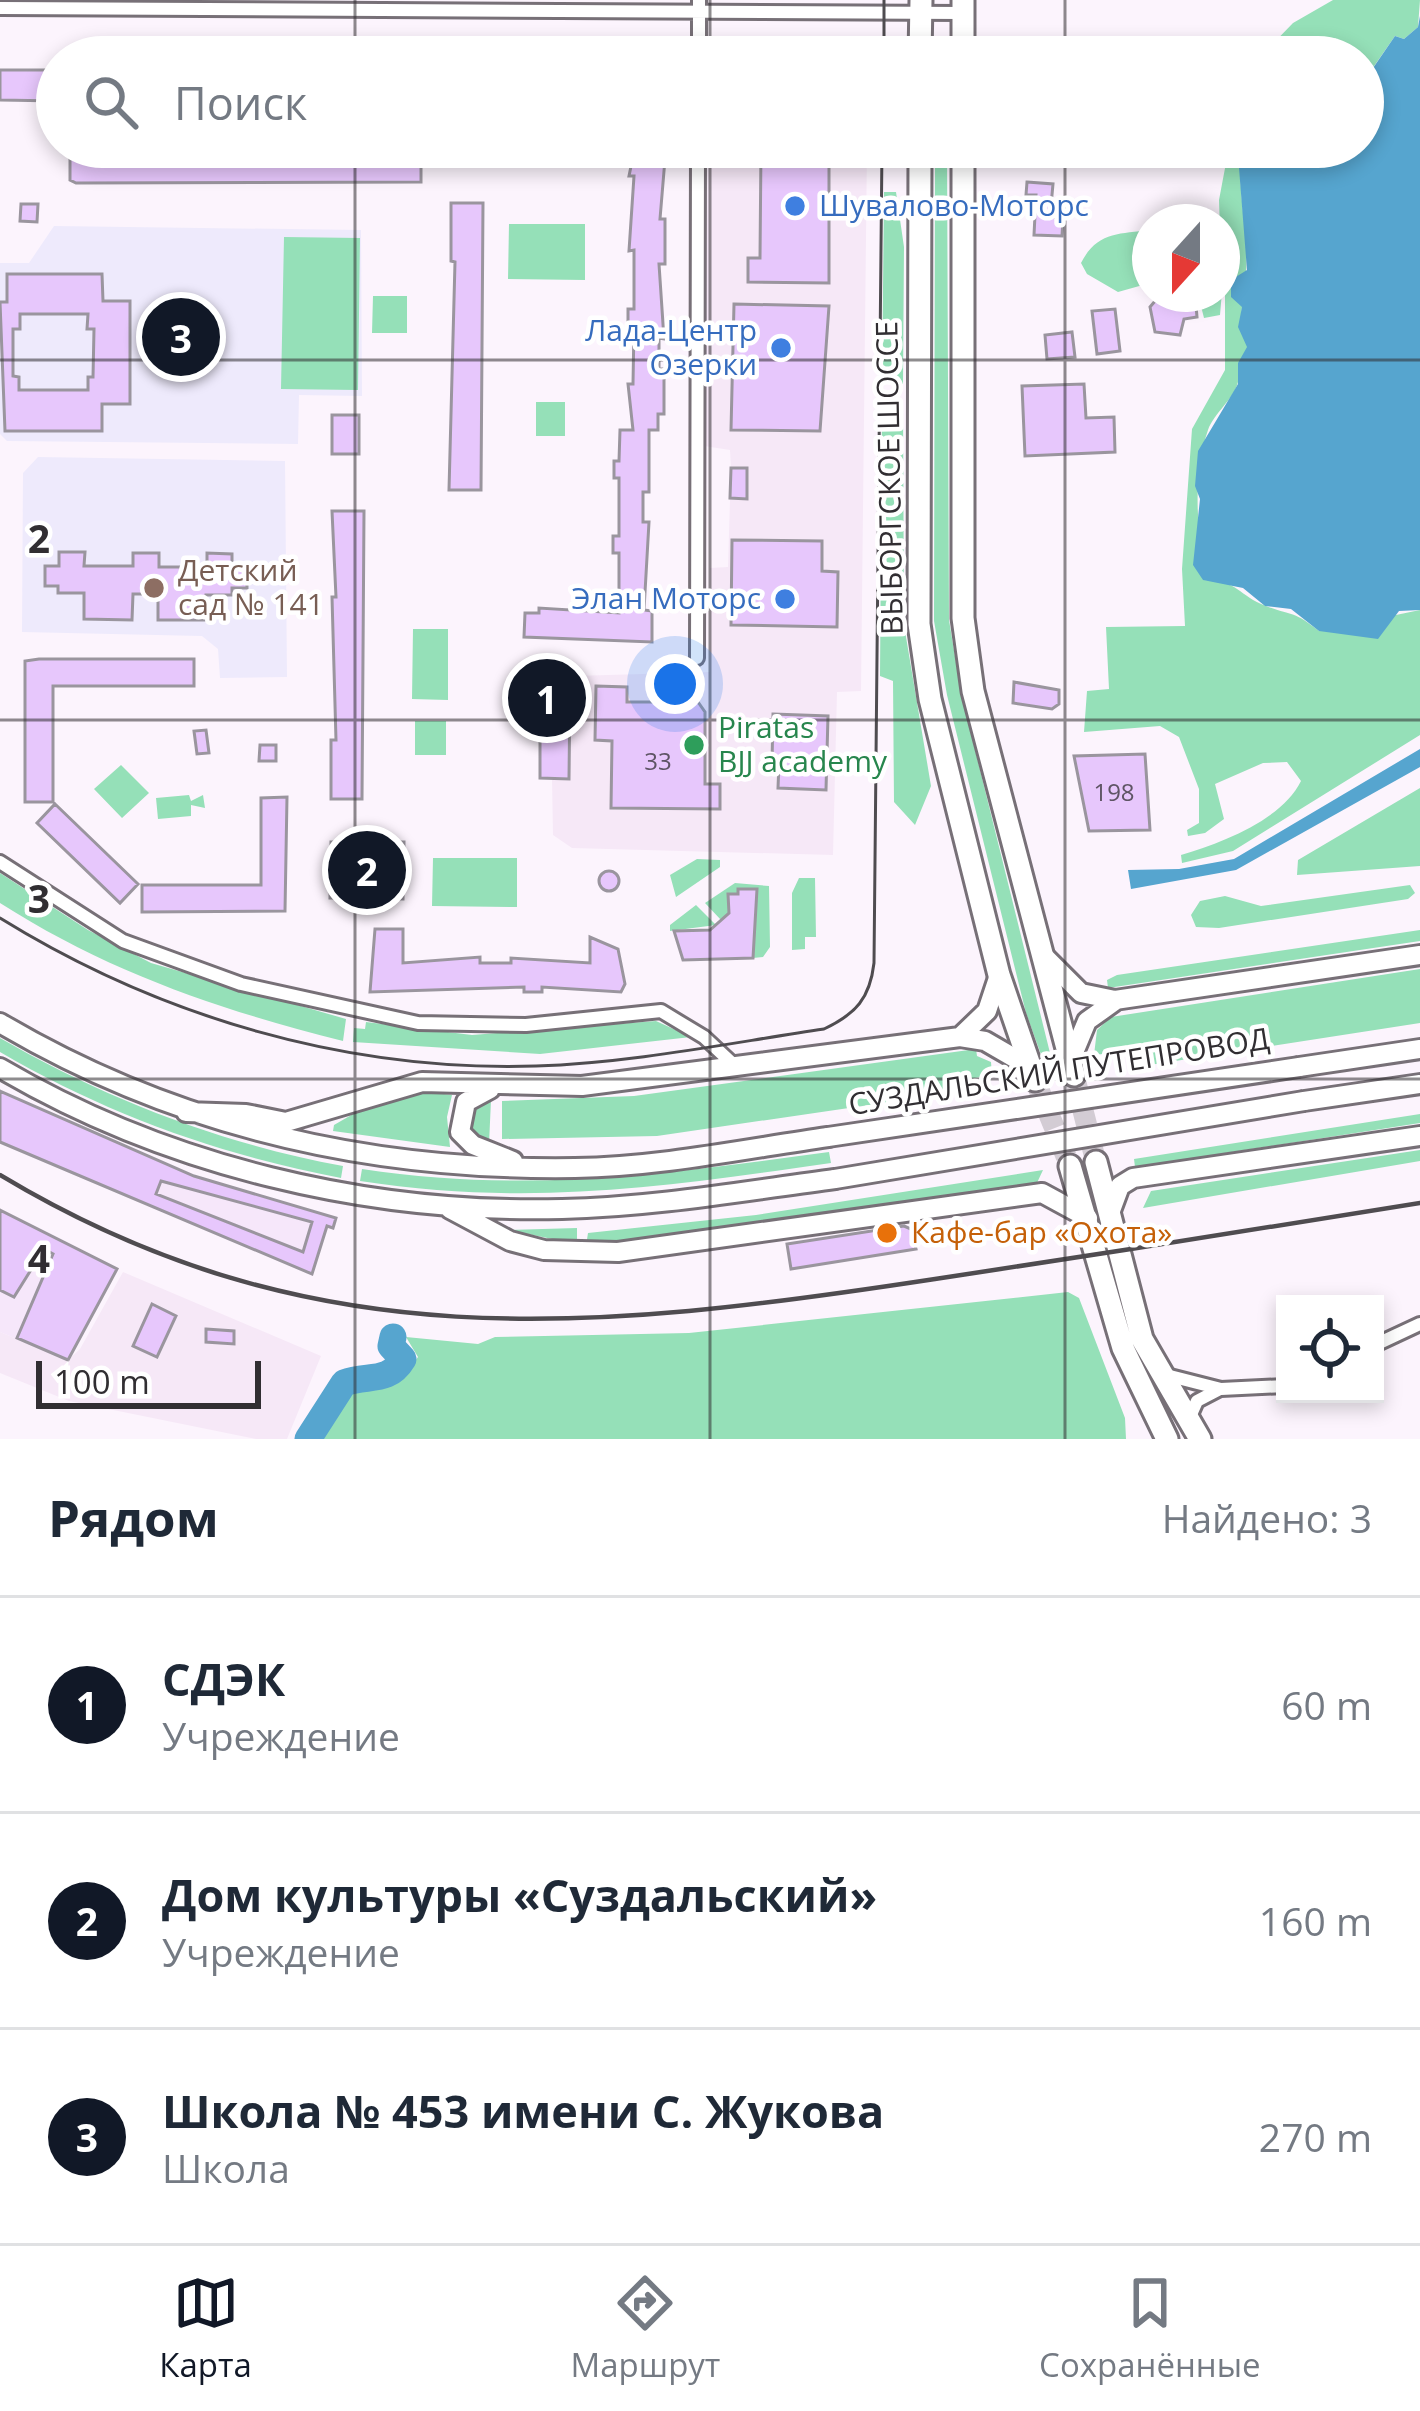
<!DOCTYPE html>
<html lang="ru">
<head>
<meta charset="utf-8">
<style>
  :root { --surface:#fff; --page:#f6f6f7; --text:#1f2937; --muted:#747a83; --line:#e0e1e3; --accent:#111827 }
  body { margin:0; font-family:"Open Sans",sans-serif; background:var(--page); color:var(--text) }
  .controls { position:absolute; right:36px; bottom:36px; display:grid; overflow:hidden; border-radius:0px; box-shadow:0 6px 18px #0003 }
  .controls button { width:108px; height:108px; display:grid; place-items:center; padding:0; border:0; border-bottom:3px solid var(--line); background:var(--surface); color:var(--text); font:60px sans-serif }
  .compass { position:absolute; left:1132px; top:204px; width:108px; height:108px; border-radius:50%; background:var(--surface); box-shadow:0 6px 18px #0003; rotate:201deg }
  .scale { position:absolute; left:36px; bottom:30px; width:225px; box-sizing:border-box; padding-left:12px; border:6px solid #312e32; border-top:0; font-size:33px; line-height:42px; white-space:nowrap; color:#312e32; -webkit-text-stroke:9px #fff; paint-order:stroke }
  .you { position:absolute; left:675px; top:684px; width:42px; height:42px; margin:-30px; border:9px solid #fff; border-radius:50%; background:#1a73e8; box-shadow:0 0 0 18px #1a73e833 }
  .badge { display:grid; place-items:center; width:78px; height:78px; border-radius:50%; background:var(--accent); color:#fff; font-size:39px; font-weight:700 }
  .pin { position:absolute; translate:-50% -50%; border:6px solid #fff; box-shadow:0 3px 12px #0006 }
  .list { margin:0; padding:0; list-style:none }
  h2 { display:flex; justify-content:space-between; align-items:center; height:156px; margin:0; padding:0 48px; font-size:51px }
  h2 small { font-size:39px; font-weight:400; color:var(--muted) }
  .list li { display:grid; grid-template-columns:78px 1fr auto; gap:36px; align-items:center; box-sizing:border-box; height:216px; padding:0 48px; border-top:3px solid var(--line) }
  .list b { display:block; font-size:45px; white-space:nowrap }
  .list p { margin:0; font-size:39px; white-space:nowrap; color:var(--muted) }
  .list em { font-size:39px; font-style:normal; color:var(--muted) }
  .icon { flex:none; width:66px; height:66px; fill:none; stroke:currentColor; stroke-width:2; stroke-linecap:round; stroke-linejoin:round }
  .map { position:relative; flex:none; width:1420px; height:1439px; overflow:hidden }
  .search { position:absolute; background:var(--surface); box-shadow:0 6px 18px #0003; left:36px; right:36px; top:36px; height:132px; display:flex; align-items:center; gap:30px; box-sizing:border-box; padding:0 42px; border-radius:66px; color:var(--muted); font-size:45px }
  .sheet { height:804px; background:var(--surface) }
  nav { display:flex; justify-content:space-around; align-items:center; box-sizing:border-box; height:168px; border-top:3px solid var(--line); background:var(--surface); font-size:33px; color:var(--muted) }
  nav a { display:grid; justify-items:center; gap:6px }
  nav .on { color:var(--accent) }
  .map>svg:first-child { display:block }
  .built { fill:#f6e8f7 }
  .industrial { fill:#f6e7fa }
  .education { fill:#eeeafc }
  .green { fill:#95e0b8 }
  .water { fill:#56a5cf }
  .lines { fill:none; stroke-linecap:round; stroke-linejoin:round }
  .river { stroke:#56a5cf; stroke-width:27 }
  .building { fill:#e7c7fc; stroke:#9a959e; stroke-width:3; fill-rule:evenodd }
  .primary-tunnel { stroke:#d3ccd4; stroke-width:21; stroke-dasharray:21 10; stroke-linecap:butt }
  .street-casing { stroke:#777077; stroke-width:18 }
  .secondary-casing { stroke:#777077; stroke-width:24 }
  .primary-casing { stroke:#777077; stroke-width:27 }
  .street { stroke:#fff; stroke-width:12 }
  .secondary { stroke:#fff; stroke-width:18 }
  .primary { stroke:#fff; stroke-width:21 }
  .tram { stroke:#4f4c50; stroke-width:3 }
  .rail { stroke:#4f4c50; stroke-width:4.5 }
  .secondary-bridge-casing { stroke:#777077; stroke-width:24; stroke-linecap:butt }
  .secondary-bridge { stroke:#fff; stroke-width:18 }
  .grid { fill:none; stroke:#312e32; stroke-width:3; stroke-opacity:0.55 }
  .shop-dot { fill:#3f7fe0; stroke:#fff; stroke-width:4.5 }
  .education-dot { fill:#8d6e63; stroke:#fff; stroke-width:4.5 }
  .leisure-dot { fill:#2e9e5b; stroke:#fff; stroke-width:4.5 }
  .food-dot { fill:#e8710a; stroke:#fff; stroke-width:4.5 }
  .labels { text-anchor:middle; stroke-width:9; stroke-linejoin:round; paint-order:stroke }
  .number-label { font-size:24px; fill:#5e5464 }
  .shop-label { font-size:30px; fill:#366cbe; stroke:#fff; text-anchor:end }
  .street-label { font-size:30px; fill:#312e32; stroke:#fff }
  .education-label { font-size:30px; fill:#785e54; stroke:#fff; text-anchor:start }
  .leisure-label { font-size:30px; fill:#27864d; stroke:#fff; text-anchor:start }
  .food-label { font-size:30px; fill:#c56008; stroke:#fff; text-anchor:start }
  .grid-label { font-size:39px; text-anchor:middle; font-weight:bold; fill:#312e32; stroke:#fff; stroke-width:9; stroke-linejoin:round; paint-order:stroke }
</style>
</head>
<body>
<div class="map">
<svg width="1420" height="1439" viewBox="0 0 1420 1439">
  <rect width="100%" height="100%" fill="#fcf4fd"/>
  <path class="built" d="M731 37 852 41 868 49V57H711Z
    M708 147H867L861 691 837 692 833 855 572 848 553 835 552 779 540 778V677L710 672V568L728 567 731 468 730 450 704 446Z
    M123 1272 321 1356 287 1439H256L69 1401 0 1373V1332L68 1360 80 1349Z"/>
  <path class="industrial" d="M0 1091 194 1176 330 1216 312 1274 0 1142Z
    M0 1210 117 1269 68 1360 0 1332Z"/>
  <path class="education" d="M54 226 361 230 362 396 299 395 298 444 7 441 0 434V263H29Z
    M38 457 285 461 287 677 220 678 218 649 202 636 22 632 23 473Z"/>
  <path class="green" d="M1333 0H1420L1418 27 1404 39 1395 36 1370 72 1363 57H1355L1335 38 1319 55 1301 49 1291 57H1260L1293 23Z
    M935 147H947L949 620 961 693 1051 1057 1043 1060 1026 1013 947 695 934 621Z
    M1229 147H1243C1235 186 1249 230 1246 272 1245 300 1235 321 1248 347 1239 361 1242 367 1238 382 1234 399 1214 413 1208 430 1191 479 1199 529 1203 580 1238 580 1239 596 1266 606 1292 616 1293 610 1319 631L1420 610V735L1233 851 1182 863 1181 855C1221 843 1282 820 1301 781L1287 762 1263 763 1215 784 1224 819 1205 833 1188 836 1187 830 1199 823V789L1179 737 1160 726 1084 732 1087 691 1109 689 1106 627 1185 626 1182 569 1192 429 1225 370V256L1220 315 1204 318 1198 294H1222L1219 200Z
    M884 192H896L904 247 903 384H882Z
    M509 224H585V280L508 279Z
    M1150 230V283L1118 292 1087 274 1081 263C1097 232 1118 234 1150 230Z
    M284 237 360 238 358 390 281 389Z
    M373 296H407V333H372Z
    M536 402H565V436H536Z
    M882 406 903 407 904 625 931 786 915 825 894 802 893 681 880 676Z
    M413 629H448V700L412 699Z
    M415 721H446V755H415Z
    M121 765 149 793 122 818 94 789Z
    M1420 788V866L1297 875 1298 860Z
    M189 795 191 801 203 795 205 808 191 805V816L158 819 156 798Z
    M433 858H517V907L432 906Z
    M697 859 720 860V867L676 897 670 875Z
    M0 873 88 930 151 963 346 1019 343 1041C220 1010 108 972 0 903Z
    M799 878H815L816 937H805V949L792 950V893Z
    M735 883 769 886 770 947 763 957 753 958 756 889 728 895 729 913 721 920 705 903Z
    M1410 885 1415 893 1408 899 1219 928 1196 927 1191 915 1200 901 1225 896 1261 906Z
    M696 905 716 925 670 931V925Z
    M1420 930V941L1108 988 1107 980 1117 975Z
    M1420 969V1023L1143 1066 1138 1050 1094 1055 1097 1030 1111 1017Z
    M656 1021 691 1037 540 1054 353 1042 354 1028 365 1029 366 1022 472 1035Z
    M0 1038C106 1099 222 1144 343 1166L341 1178C220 1155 106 1114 0 1052Z
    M976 1049 977 1056 991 1062 992 1075 963 1080 956 1074 951 1093 657 1136 502 1139V1101L634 1096Z
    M420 1091 452 1095 447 1117 450 1147 333 1131 334 1125 367 1106Z
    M483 1100H491L489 1144 469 1129 470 1111Z
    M1420 1114V1123L1135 1167 1134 1159Z
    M1420 1150V1161L1143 1208 1151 1191Z
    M829 1152 831 1163C664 1187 528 1207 360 1181L362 1169C525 1194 667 1174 829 1152Z
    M1043 1170 1036 1185 586 1246 588 1233 756 1215Z
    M577 1228V1244L508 1230Z
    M1068 1292 1079 1298 1125 1418 1126 1439H316L323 1421 358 1385C383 1381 403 1380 418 1357L406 1337 478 1344 495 1337 689 1333Z"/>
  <path class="water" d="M1420 16V610L1399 611 1378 639 1319 631 1291 609 1265 606 1243 588 1203 580 1193 565 1200 499 1195 486 1198 451 1238 384V363L1247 347 1238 327 1242 307 1231 297V280L1247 270 1239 168 1243 147H1363V65L1371 71 1395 36 1404 39 1418 27Z
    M1420 749V767L1236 870 1131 889 1128 870 1179 869 1234 859Z"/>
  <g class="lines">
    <path class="river" d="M308 1439 344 1383C368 1374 388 1384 403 1359L391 1346 393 1337"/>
  </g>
  <path class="building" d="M0 70H57V101L0 100Z
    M635 147H666L660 219H665V264H659L664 339 659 338V369H664V414H658V430H649V492H643V522H649L644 610 652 611V642L524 637 525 613H539V608L619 613V553H613V536H619V478H614V461H619L620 430H633L628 384H633L634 326H628V309H634V250L629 251 634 176H629Z
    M761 147H829V283L748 282V258H760Z
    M70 153 421 155V182L76 183 70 180Z
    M1027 182 1053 184 1050 217 1063 218 1062 236 1034 235 1036 195H1026Z
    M451 203H483L481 490H449L455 262 451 261Z
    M21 204H38L37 222 20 221Z
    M7 274H102L103 301H130V404H102V431H5L0 302H7ZM20 314H88L87 329H94L93 377H88V390H19V377L13 376V329H20Z
    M1161 294H1195L1197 317 1184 319 1180 335 1155 332 1150 307Z
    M734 304 829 306 820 431 731 430Z
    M1115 309 1120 351 1097 354 1092 311Z
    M1072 332 1075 357 1047 359 1045 335Z
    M1084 384 1086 418 1114 417 1115 452 1025 456 1022 386Z
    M332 415H359V454H332Z
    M731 468H747V499L730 498Z
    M332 511H364L362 799H331V740H336L332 597H336Z
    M732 540 822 541V571L838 572 837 627 731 625Z
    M59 552H85L84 566H133V553H159V567H207V553L232 554V567L247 568V588H232V595H206V620H158V594H133L132 620 84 619V593H58V586H45V566H59Z
    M39 659H194V686H53V802H25V661Z
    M1014 682 1059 690V704L1052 709 1013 703Z
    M596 686 627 687V702H698L705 712V784H720V809L611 808 612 741 595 740Z
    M540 691H570L569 779 540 778V723L519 727 516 710 540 705Z
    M773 714 828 716 826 790 778 788 779 763H772Z
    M206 730 209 753 197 754 194 731Z
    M260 745H276V761H259Z
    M1145 754 1150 830 1089 831 1074 756Z
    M287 797 285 911 142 912V885H261V798Z
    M55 804 138 884 120 903 37 823Z
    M331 842H404L403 899 330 898Z
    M599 881a10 10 0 1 1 20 0a10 10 0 1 1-20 0Z
    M738 889H757L753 958 683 960 674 931 710 930 729 913 728 894H738Z
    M375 929H403V963L480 957V963H511V958L590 963V937L618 949 625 984 621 992 542 987V992H524V987L370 992Z
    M0 1091 194 1176 336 1218 333 1228 327 1226 312 1274 0 1142ZM161 1181 312 1222 303 1252 156 1194Z
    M0 1210 117 1269 68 1360 17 1338 53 1254 44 1249 14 1297 0 1290Z
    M904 1226 911 1229 916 1249 791 1269 787 1244Z
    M152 1304 176 1316 157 1357 133 1346Z
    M206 1329 234 1331V1344L206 1342Z"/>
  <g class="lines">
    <path class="primary-tunnel" d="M1074 1075 1096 1162
      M1035 1080 1070 1166"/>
    <defs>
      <path id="street" d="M0 8 963 13
        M699 57V0
        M697 658 698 147
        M0 862 123 941 241 984 418 1023 526 1025 661 1011 704 1037 735 1066
        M1375 1345 1420 1324
        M1162 1374 1221 1389 1285 1386
        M1189 1419 1197 1401 1220 1389"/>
      <path id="secondary" d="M1044 956 1081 993 1115 1000 1420 955
        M0 1023C176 1127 371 1171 575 1168 659 1167 745 1149 828 1137
        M960 1037 987 1011 999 975
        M1070 1062 1087 1021 1115 1001
        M1299 1067 1420 1049
        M0 1068C167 1166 368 1214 562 1209 653 1207 744 1191 835 1179
        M490 1089 466 1102 460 1132 473 1145 513 1161
        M1304 1101 1420 1084
        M186 1112 246 1114 286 1122 422 1082 582 1086 960 1037 985 1041 1030 1067
        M450 1209 510 1241 544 1250 618 1252 1042 1193 1088 1218
        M1110 1213 1120 1186 1133 1178 1420 1136"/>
      <path id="primary" d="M963 0V57
        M920 57 921 0
        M920 147 919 624 930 699 999 975 1035 1080
        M963 147V618L973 691 1074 1075
        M1096 1162 1142 1339 1200 1439
        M1070 1166 1123 1348 1167 1439"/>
    </defs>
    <use href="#street" class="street-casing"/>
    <use href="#secondary" class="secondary-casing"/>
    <use href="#primary" class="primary-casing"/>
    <use href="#street" class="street"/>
    <use href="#secondary" class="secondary"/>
    <use href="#primary" class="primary"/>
    <path class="tram" d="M884 57V0
      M0 918C160 1017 347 1072 536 1066 632 1063 729 1043 824 1029 856 1014 870 998 874 963L882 147"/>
    <path class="rail" d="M0 1175C311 1362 594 1331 935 1279 1097 1255 1258 1229 1420 1203"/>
    <defs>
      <path id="secondary-bridge" d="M828 1137 1299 1067
        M835 1179 1304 1101"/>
    </defs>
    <use href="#secondary-bridge" class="secondary-bridge-casing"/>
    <use href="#secondary-bridge" class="secondary-bridge"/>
  </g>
  <path class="grid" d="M355 0V57M710 0V57M1065 0V57M355 147V1439M710 147V1439M1065 147V1439M0 360H1420M0 720H1420M0 1079H1420"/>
  <g class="shop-dot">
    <circle cx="795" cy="206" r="12"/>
    <circle cx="781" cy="348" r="12"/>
    <circle cx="785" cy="599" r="12"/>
  </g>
  <circle class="education-dot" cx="154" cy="588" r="12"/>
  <circle class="leisure-dot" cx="694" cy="745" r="12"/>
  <circle class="food-dot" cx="887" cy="1233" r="12"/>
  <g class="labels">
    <g class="number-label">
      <text x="658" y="770">33</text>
      <text x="1114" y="801">198</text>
    </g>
    <g class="shop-label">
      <text x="819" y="216" text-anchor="start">Шувалово-Моторс</text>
      <text x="757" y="341">Лада-Центр<tspan x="757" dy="34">Озерки</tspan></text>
      <text x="761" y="609">Элан Моторс</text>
    </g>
    <g class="street-label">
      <text transform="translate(890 478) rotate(-91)" y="10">ВЫБОРГСКОЕ ШОССЕ</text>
      <text transform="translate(1059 1072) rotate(-9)" y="10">СУЗДАЛЬСКИЙ ПУТЕПРОВОД</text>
    </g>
    <g class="education-label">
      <text x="178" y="581">Детский<tspan x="178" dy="34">сад № 141</tspan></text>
    </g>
    <g class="leisure-label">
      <text x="718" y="738">Piratas<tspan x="718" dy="34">BJJ academy</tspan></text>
    </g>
    <g class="food-label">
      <text x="911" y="1243">Кафе-бар «Охота»</text>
    </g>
  </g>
  <g class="grid-label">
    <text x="39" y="553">2</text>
    <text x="39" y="913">3</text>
    <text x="39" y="1273">4</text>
  </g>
</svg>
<div class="controls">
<button><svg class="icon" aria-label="locate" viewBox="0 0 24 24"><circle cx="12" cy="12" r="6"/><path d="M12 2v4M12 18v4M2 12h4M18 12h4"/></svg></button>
</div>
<svg class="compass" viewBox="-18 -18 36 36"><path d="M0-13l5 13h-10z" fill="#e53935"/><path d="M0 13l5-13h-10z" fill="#747a83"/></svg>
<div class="scale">100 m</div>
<div class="you"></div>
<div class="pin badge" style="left:547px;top:698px">1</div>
<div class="pin badge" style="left:367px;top:870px">2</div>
<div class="pin badge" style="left:181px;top:337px">3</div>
<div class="search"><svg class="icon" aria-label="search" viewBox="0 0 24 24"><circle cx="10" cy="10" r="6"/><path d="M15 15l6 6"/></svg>Поиск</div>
</div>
<section class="sheet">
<h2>Рядом<small>Найдено: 3</small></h2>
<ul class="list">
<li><span class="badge">1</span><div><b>СДЭК</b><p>Учреждение</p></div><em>60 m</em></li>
<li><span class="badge">2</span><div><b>Дом культуры «Суздальский»</b><p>Учреждение</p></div><em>160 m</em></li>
<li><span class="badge">3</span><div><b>Школа № 453 имени С. Жукова</b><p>Школа</p></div><em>270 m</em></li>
</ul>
</section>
<nav>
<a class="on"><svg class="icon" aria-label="map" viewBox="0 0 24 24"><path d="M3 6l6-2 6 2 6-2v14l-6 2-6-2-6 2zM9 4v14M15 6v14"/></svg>Карта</a>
<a><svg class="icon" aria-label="directions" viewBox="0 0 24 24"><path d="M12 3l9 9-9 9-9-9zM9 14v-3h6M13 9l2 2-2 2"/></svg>Маршрут</a>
<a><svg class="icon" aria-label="saved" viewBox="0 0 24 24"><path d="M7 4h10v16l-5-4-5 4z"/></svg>Сохранённые</a>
</nav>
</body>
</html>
